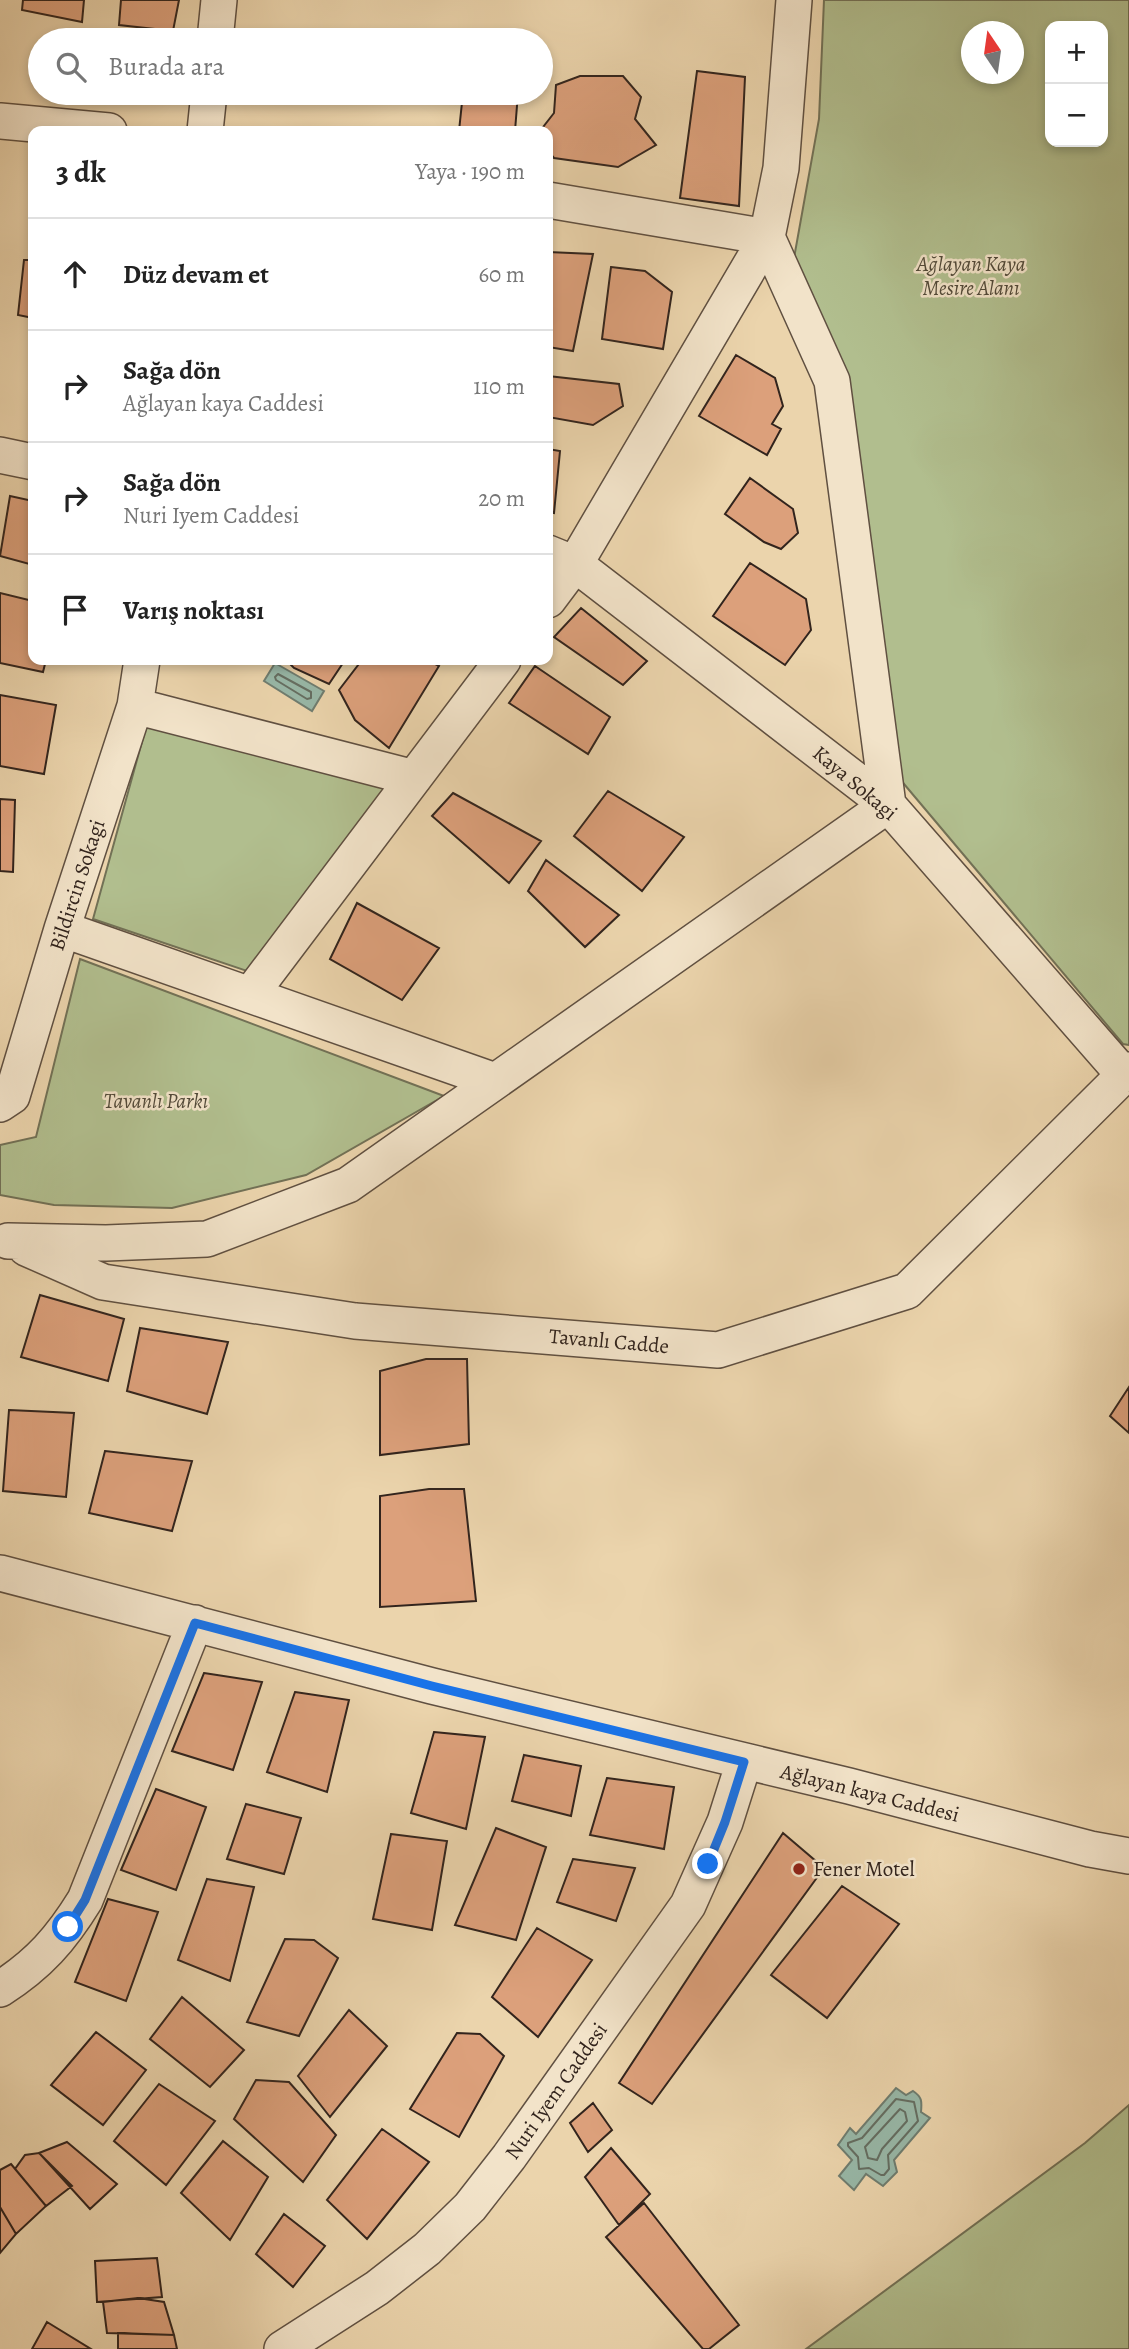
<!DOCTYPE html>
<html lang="tr">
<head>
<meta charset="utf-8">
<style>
  :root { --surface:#fff; --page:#f6f6f6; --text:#222; --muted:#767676; --line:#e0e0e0 }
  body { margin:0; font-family:Alegreya,serif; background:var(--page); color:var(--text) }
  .controls { position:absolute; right:21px; top:21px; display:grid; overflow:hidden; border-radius:14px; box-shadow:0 4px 10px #0003 }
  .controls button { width:63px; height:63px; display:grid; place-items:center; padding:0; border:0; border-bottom:2px solid var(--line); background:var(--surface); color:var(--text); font:35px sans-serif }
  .compass { position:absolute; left:961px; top:21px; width:63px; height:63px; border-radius:50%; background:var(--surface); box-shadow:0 4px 10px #0003; rotate:347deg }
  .stop { position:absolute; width:21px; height:21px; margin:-16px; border:5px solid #1a73e8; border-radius:50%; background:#fff }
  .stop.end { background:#1a73e8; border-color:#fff; box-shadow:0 2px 7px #0008 }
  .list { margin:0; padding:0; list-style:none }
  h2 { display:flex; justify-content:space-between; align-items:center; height:91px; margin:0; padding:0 28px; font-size:30px }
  h2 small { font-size:23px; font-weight:400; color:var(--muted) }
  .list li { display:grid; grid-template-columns:46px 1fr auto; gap:21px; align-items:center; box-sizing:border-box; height:112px; padding:0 28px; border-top:2px solid var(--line) }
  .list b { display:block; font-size:26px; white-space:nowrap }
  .list p { margin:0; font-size:23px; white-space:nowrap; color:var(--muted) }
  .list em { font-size:23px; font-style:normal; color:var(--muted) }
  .icon { flex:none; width:38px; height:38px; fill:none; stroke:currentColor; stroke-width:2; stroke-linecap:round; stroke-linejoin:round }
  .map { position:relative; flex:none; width:1129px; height:2349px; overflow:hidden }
  .search { position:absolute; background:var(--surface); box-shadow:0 4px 10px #0003; left:28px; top:28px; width:525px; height:77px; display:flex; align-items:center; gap:18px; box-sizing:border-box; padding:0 24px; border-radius:38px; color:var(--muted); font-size:26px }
  .panel { position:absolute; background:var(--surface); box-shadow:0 4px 10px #0003; left:28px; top:126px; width:525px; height:539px; border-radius:14px }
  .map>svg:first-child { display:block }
  .green { fill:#b1be8e; stroke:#727156; stroke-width:2; fill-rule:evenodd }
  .water { fill:#98b8a8; stroke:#6f7d70; stroke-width:2 }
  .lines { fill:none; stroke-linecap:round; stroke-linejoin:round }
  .shore { stroke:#656e62; stroke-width:2 }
  .building { fill:#dca07b; stroke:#32241d; stroke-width:2 }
  .minor-casing { stroke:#605041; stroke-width:38 }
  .minor { stroke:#f2e3c9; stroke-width:35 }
  .route { stroke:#1a73e8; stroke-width:9 }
  .poi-dot { fill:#8f2418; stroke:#f2e3c9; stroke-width:2.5 }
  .labels { text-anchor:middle; stroke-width:5; stroke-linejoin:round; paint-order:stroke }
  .park-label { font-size:21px; font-style:italic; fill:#524a39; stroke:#f2e3c9 }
  .street-label { font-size:21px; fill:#32241d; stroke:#f2e3c9 }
  .poi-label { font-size:21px; fill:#32241d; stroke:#f2e3c9; text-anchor:start }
</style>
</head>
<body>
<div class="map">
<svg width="1129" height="2349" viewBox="0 0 1129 2349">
  <rect width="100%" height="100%" fill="#ebd4ac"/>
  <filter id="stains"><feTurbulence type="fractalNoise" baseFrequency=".00286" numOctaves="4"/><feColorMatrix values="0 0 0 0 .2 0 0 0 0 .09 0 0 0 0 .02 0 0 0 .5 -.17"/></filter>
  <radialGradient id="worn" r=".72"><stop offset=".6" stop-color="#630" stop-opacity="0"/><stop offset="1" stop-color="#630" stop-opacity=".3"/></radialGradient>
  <path class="green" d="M824 0H1129V1045L1123 1044 888 765 845 370 787 297 819 119ZM1050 26H1103V142H1050ZM972 32H1014V74H972Z
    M148 720 385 787 256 974 93 919Z
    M80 959 444 1096 306 1175 172 1208 54 1205 0 1195V1145L36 1137Z
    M1129 2105V2349H806L1085 2143Z"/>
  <path class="water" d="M275 663 324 691 312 711 264 681Z
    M896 2088 906 2095 913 2091C922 2097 922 2101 921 2112L930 2118 894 2160 897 2172 883 2186 866 2174 854 2190 839 2176 852 2160 838 2145 850 2128 856 2134Z"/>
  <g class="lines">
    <path class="shore" d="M278 674 311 692V698L307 699 276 680 275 677Z
      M896 2099 914 2102 918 2121 888 2155 889 2169 884 2175H881L869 2168 859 2169 858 2157 848 2146V2143L862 2138Z
      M900 2109 905 2112 907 2121 882 2149 877 2160 868 2158 865 2147Z"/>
  </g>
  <path class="building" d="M23 0H84L82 22 22 10Z
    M121 0H179L173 31 119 25Z
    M697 71 745 77 739 206 680 198Z
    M580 76H623L641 97 635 119 656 145 618 167 554 158 548 151V131H540L554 113 556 85Z
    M463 93H518L515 131H459Z
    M548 252 593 254 573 351 548 347Z
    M24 260H33V318L18 315Z
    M611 267 645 271 672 292 663 349 602 339Z
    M736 355 775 378 783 406 772 424 781 429 767 455 699 416Z
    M548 376 619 384 623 406 593 425 548 417Z
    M548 449 560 451 554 513 548 512Z
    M750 478 793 509 798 533 781 549 764 542 725 514Z
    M10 496 33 501V565L0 556Z
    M750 563 806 599 811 630 785 665 713 616Z
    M0 593 33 601V660H46L43 672 0 663Z
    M581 608 647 661 623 685 554 637Z
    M286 660H345L329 684 294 668Z
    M362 660H428L439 666 389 748 355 720 339 690Z
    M535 666 610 717 588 754 509 703Z
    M0 695 56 705 44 774 0 766Z
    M608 791 684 837 642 891 574 836Z
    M453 793 541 841 509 883 432 816Z
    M0 799 15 800 13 872 0 871Z
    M546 860 619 915 585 947 528 891Z
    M357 903 439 948 402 1000 330 959Z
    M40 1295 124 1319 108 1381 21 1357Z
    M140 1328 228 1342 207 1414 127 1391Z
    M426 1359H467L469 1444 380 1455V1371Z
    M1129 1387V1433L1110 1416Z
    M9 1410 74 1413 66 1497 3 1491Z
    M105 1451 192 1461 172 1531 89 1513Z
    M429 1489H464L476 1601 380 1607V1496Z
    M204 1673 262 1682 233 1770 172 1751Z
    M295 1692 349 1700 327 1792 267 1772Z
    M434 1732 485 1737 466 1829 411 1813Z
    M524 1755 581 1766 571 1816 512 1801Z
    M607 1778 674 1787 664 1849 590 1835Z
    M156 1789 206 1807 176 1890 121 1870Z
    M246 1804 301 1818 284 1874 227 1859Z
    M496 1828 546 1847 516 1940 455 1925Z
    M783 1833 824 1868 652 2104 619 2083Z
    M391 1834 447 1841 432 1930 373 1919Z
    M573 1859 635 1868 616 1921 557 1902Z
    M207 1879 254 1887 230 1981 178 1960Z
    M842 1886 899 1924 827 2018 771 1975Z
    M108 1899 158 1912 126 2001 75 1982Z
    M537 1928 592 1960 538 2037 492 1997Z
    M285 1939 314 1940 338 1958 299 2036 247 2022Z
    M182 1997 244 2050 210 2087 150 2039Z
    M349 2010 387 2046 330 2117 298 2076Z
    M96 2032 146 2070 103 2125 51 2085Z
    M457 2033 480 2034 504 2056 459 2137 410 2109Z
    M256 2080 289 2082 336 2135 303 2182 234 2119Z
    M159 2084 215 2121 166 2185 114 2141Z
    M593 2103 612 2130 588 2152 570 2123Z
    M382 2129 429 2162 367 2239 327 2200Z
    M223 2141 268 2177 230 2240 181 2193Z
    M67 2142 117 2184 90 2209 39 2153Z
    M611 2148 650 2194 619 2225 585 2177Z
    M39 2153 72 2186 46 2206 15 2169 25 2155Z
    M11 2164 46 2206 16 2234 0 2207V2170Z
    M644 2203 739 2325 709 2349H703L606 2237Z
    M0 2207 16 2234 0 2253Z
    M284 2214 325 2246 293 2287 256 2254Z
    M157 2258 162 2297 97 2302 95 2261Z
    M138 2298 164 2302 174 2335 107 2333 103 2302Z
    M47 2322 91 2349H32Z
    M118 2333 174 2335 177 2349H118Z"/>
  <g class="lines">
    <defs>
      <path id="minor" d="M215 40 219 0
        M0 121 109 131
        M205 131 209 93
        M0 455 33 462
        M548 553 575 564 888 805 1124 1075
        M548 600 575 564 767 237 781 168 794 0
        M135 706 414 778
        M62 929 495 1081
        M250 995 503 660
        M0 1104 12 1096 62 929 135 706 142 660
        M8 1241 106 1243 207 1239 348 1185 888 805 832 381 767 237 548 200
        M26 1248 103 1282 355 1321 718 1350 907 1291 1129 1070
        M0 1573 432 1686 849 1786 1090 1849 1129 1856
        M0 1989C39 1964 61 1939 85 1900L195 1623
        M282 2349 377 2288 427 2249 470 2207 509 2157 688 1905 725 1822 744 1762"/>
    </defs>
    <use href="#minor" class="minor-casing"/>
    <use href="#minor" class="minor"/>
  </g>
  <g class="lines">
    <path class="route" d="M68 1927 85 1900 195 1623 432 1686 744 1762 725 1822 708 1864"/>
  </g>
  <circle class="poi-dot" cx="799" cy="1869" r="7"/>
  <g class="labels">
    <g class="park-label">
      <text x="971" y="271">Ağlayan Kaya<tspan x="971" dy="24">Mesire Alanı</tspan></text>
      <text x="156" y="1108">Tavanlı Parkı</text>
    </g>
    <g class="street-label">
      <text transform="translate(855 783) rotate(40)" y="7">Kaya Sokagi</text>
      <text transform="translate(77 885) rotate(-72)" y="7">Bildircin Sokagi</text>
      <text transform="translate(609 1341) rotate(5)" y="7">Tavanlı Cadde</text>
      <text transform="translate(870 1793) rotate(14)" y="7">Ağlayan kaya Caddesi</text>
      <text transform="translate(556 2091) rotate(-55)" y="7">Nuri Iyem Caddesi</text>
    </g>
    <g class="poi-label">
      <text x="813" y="1876">Fener Motel</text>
    </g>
  </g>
  <rect width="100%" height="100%" filter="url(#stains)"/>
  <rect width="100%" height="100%" fill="url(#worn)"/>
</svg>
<div class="controls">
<button>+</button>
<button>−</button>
</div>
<svg class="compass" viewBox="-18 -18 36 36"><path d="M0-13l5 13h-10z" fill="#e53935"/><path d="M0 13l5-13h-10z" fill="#767676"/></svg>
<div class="stop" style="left:68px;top:1927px"></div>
<div class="stop end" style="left:708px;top:1864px"></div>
<div class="search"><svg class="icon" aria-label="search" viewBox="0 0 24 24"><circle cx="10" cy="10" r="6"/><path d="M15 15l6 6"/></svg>Burada ara</div>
<section class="panel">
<h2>3 dk<small>Yaya · 190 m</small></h2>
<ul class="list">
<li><svg class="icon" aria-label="ahead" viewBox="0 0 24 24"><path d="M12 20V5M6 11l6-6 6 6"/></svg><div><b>Düz devam et</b></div><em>60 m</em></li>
<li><svg class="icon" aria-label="right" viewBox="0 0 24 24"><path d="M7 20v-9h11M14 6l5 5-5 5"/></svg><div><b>Sağa dön</b><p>Ağlayan kaya Caddesi</p></div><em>110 m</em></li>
<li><svg class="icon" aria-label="right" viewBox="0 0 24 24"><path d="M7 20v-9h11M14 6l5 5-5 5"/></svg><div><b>Sağa dön</b><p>Nuri Iyem Caddesi</p></div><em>20 m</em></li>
<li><svg class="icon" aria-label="arrive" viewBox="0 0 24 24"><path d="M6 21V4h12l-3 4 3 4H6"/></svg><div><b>Varış noktası</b></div></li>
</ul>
</section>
</div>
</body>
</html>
